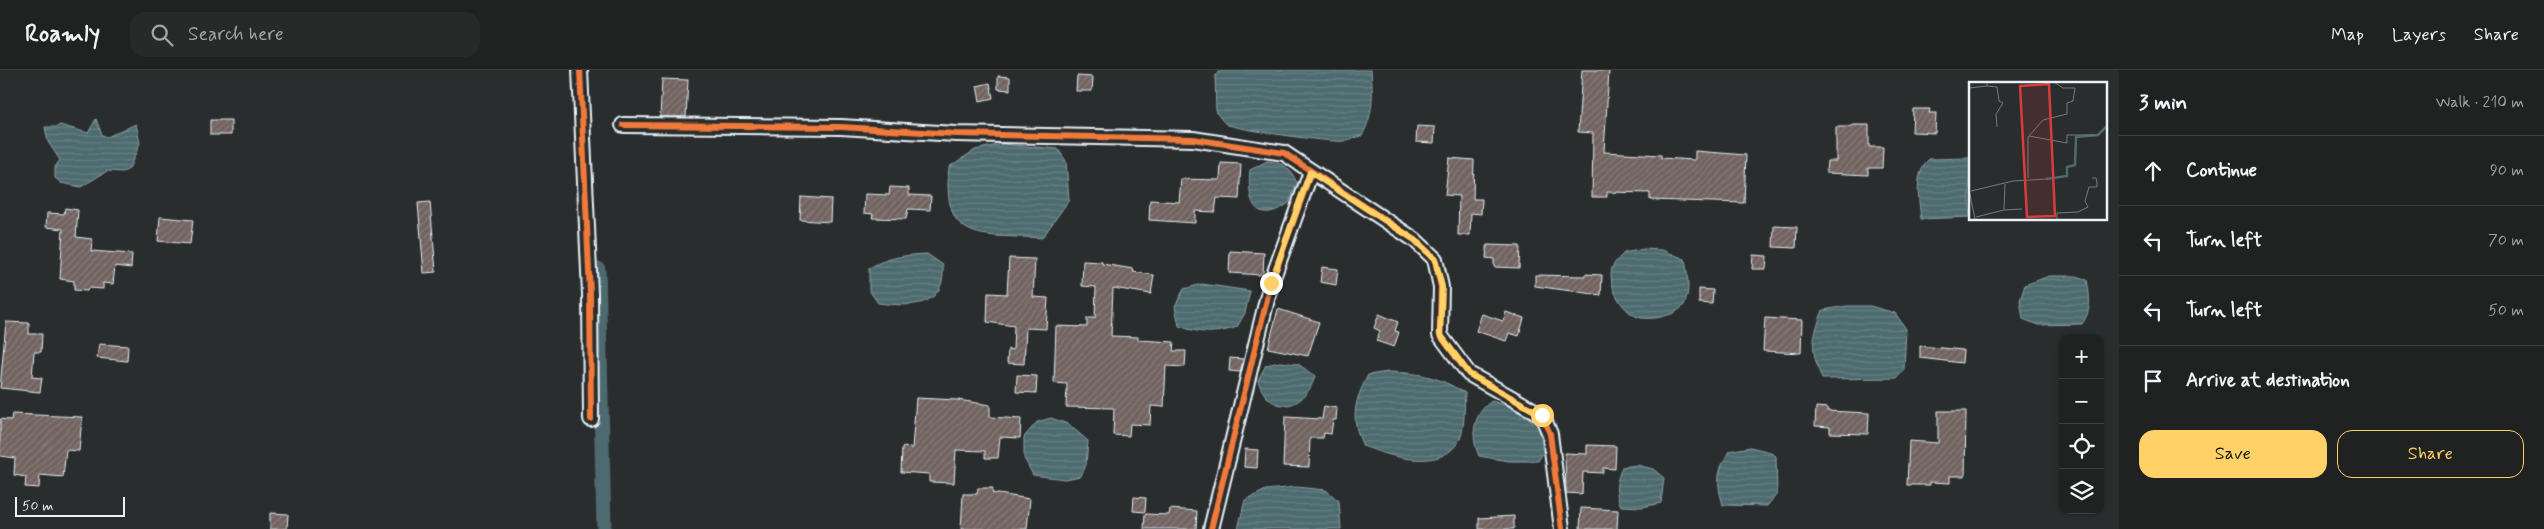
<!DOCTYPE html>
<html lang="en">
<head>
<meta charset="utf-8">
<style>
  :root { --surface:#202222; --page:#282a2a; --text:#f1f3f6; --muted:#a2a4a5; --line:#3d3f40; --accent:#ffd166 }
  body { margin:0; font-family:Mynerve,sans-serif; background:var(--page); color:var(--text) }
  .controls { position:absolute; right:15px; bottom:15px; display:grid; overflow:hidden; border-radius:10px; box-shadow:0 1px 4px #0004 }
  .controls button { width:45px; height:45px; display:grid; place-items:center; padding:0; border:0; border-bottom:1px solid var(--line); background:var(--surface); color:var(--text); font:25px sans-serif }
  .scale { position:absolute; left:15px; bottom:12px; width:110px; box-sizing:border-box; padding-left:5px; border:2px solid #e8f1f8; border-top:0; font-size:14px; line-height:18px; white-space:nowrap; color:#e8f1f8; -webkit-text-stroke:4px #2a2d2e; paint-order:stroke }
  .stop { position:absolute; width:15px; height:15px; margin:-11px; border:4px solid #ffd166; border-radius:50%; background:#fff }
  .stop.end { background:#ffd166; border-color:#fff; box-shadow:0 1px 5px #0008 }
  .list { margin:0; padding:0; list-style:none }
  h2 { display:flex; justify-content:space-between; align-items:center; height:65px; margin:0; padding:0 20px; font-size:21px }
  h2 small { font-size:16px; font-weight:400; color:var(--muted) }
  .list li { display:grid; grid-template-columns:32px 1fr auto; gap:15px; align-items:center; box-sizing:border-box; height:70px; padding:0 20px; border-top:1px solid var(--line) }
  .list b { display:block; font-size:19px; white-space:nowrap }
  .list em { font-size:16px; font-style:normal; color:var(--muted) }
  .actions { display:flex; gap:10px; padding:15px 20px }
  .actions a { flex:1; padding:11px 0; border:1px solid var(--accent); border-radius:15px; text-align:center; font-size:18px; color:var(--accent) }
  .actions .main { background:var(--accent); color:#111 }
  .icon { flex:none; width:28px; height:28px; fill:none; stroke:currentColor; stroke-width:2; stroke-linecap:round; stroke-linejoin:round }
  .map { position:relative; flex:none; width:2119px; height:459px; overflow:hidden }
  header { display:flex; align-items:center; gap:30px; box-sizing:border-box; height:70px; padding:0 25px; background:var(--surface); border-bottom:1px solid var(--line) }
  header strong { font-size:24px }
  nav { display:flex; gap:28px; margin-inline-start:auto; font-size:18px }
  .search { width:350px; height:45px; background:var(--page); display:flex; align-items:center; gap:12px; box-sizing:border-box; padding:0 18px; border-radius:15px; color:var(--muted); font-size:19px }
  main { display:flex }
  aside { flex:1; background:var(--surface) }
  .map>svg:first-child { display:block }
  .water { fill:url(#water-rules); stroke:#8ba1a6 }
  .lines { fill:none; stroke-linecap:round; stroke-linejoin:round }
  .canal { stroke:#4d6b6f; stroke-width:15 }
  .building { fill:url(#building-hatch); stroke:#e8f1f8 }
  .minor-casing { stroke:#e8f1f8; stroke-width:18 }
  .minor { stroke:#2a2d2e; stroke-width:14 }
  .cycleway-casing { stroke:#2a2d2e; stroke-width:9 }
  .cycleway { stroke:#f17a3a; stroke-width:6 }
  .route { stroke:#ffd166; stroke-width:6 }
  .inset-river { fill:none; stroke:#4d6b6f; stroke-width:2.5 }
  .inset-road { fill:none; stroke:#767b7f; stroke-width:1 }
  .view { fill:#d83c3d; fill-opacity:0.15; stroke:#d83c3d; stroke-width:2.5 }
  .inset-edge { fill:none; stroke:#e8f1f8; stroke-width:2.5 }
</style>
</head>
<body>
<header>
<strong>Roamly</strong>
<div class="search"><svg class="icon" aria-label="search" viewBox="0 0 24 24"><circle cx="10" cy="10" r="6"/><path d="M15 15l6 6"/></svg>Search here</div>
<nav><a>Map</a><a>Layers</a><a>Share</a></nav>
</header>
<main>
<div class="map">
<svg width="2119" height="459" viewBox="0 0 2119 459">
  <defs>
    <pattern id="water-rules" width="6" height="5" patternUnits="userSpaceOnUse" patternTransform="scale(1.25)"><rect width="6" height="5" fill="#4d6b6f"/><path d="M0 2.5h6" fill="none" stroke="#678184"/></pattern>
    <pattern id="building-hatch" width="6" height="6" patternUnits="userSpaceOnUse" patternTransform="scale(1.25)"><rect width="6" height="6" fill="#726460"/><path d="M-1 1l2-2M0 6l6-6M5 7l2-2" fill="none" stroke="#867b78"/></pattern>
  </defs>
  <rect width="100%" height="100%" fill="#2a2d2e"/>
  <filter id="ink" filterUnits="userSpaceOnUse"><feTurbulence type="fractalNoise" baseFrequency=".02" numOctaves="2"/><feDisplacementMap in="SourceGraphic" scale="10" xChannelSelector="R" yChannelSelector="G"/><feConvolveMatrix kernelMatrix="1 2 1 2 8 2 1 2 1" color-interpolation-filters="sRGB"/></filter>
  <g filter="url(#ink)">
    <path class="water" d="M1220 0H1371C1373 25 1374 43 1362 66 1355 67 1349 70 1343 71 1332 73 1234 59 1226 54 1222 51 1219 46 1216 42L1215 6Z
      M96 49 102 65 107 67 136 54 140 73 129 99 123 102 107 101 81 117 61 113 55 108V97L60 90 48 72 45 57H57L60 55 88 63Z
      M1002 74 1058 79 1066 91 1069 130 1042 168C984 164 941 176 949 97L975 80Z
      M1970 88V147L1921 149C1919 128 1913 106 1929 89Z
      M1267 91C1283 93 1290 97 1297 113L1289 133C1254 157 1247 130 1250 100Z
      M1644 179 1662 180 1685 189C1687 203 1691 221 1684 235 1681 239 1673 244 1668 245 1659 248 1651 249 1641 248 1623 244 1607 216 1612 198 1614 193 1620 187 1624 183Z
      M927 184 943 195C946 238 912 237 878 233L869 220V198C888 187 906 185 927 184Z
      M2049 206H2077L2087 210C2090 227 2092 240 2082 254L2038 255 2023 249 2020 230 2025 215Z
      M1202 214 1250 221 1245 243 1237 257C1217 264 1200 264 1179 256L1175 236 1184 219Z
      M1847 236H1870L1895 243 1906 259 1904 300 1897 308 1822 309C1810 278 1811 271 1823 240Z
      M1280 292 1298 294 1315 306C1305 342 1268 346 1258 310L1266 295Z
      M1388 302C1420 303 1437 306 1465 323 1464 336 1465 353 1461 366 1446 404 1391 387 1363 376 1350 348 1354 332 1368 305Z
      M1492 331 1508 336 1539 355 1543 383 1538 391H1509L1479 386C1470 366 1473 343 1492 331Z
      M1051 348 1068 354 1088 371 1086 395 1081 406 1065 409 1033 405 1024 388V367L1037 352Z
      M1750 377 1767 381 1776 386 1777 424 1767 436 1723 435C1716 411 1717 402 1729 381Z
      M1637 395 1653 399 1664 408 1661 433 1642 437 1621 436C1614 421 1616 412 1622 397Z
      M1296 417 1326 420 1339 431 1341 459H1238L1245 430 1266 420Z"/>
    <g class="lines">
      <path class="canal" d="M598 199 604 459"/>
    </g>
    <path class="building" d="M1582 0H1609L1604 82 1661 85V88L1695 90V81L1746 85 1744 133 1650 130V123L1607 122V127H1592L1593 63 1578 62Z
      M998 6 1010 7V20L998 19Z
      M1077 6 1093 7 1092 21H1076Z
      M662 9 688 10 686 47H660Z
      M990 13 993 28 980 31 977 16Z
      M1913 39H1930L1929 43H1936L1935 63 1912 62Z
      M210 50H231V65H210Z
      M1854 55H1869V77H1883L1882 98H1868V105L1826 103 1827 91H1836V57H1848Z
      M1417 56 1435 57 1434 73 1416 72Z
      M1449 88 1474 90 1473 129H1482L1481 144 1471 143 1470 165H1458L1459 126 1445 125Z
      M1221 93 1241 94 1239 129 1217 128 1215 142 1195 141V153L1149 150 1150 130 1179 132 1181 109 1220 110Z
      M890 117 909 118V125L931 126 930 140 908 139 906 149 872 148 873 144 864 143 865 124 889 125Z
      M801 127 831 129 830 152 800 150Z
      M430 132 436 202 424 203 418 133Z
      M65 138 78 140 76 167 92 169 91 181 132 184 131 198 115 196 113 214 103 213V219L88 218 87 221 74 220V211L60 209 63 159 46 157 47 143 64 144Z
      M160 147 193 150 190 174 158 171Z
      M1774 156 1797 157 1796 178 1773 177Z
      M1487 175 1520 176 1519 198 1494 197V189L1486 188Z
      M1230 181 1264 183 1263 205 1229 203Z
      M1753 185 1767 186 1766 199H1752Z
      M1009 188 1035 189 1033 227 1048 228 1046 259 1026 258 1024 294 1007 293 1008 279 1013 280 1014 256 987 252 988 223 1007 224Z
      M1083 191 1102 192V194L1134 199 1133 202 1154 205 1151 224 1113 218 1111 266 1138 267V270L1174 272 1173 281H1186L1185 297 1166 296 1164 337 1151 336 1150 355 1130 354 1129 366 1113 365 1114 338 1066 337 1067 314 1054 313 1056 256 1087 257V248H1095L1096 217 1082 216Z
      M1322 197 1338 199 1336 215 1320 212Z
      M1585 204 1602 205 1601 225 1535 216V205L1585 206Z
      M1699 219 1713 220 1712 234 1699 233Z
      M1278 239 1319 252 1308 286 1268 278Z
      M1506 242 1524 248 1519 266 1509 263 1506 271 1476 261 1482 244 1503 251Z
      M1379 244 1398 252 1395 261 1399 262 1394 277 1376 271 1380 261 1374 258Z
      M1765 248 1802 250 1801 283 1763 281Z
      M6 252 29 253V264H42L41 282H34L32 307 42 308 40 322 0 318Z
      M99 274 128 276 127 291 97 288Z
      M1920 276 1963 280 1962 293 1920 288Z
      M1230 288 1244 289 1240 302 1229 301Z
      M1017 305 1037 306 1036 323 1016 322Z
      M916 328 958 330 990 335V347L1021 349 1020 368 1000 367 998 388H985V381L956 380 954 413 929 412V404L901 402 902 377 912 378Z
      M1324 336 1337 338 1336 350H1333L1331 364 1324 363 1323 368H1310L1309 397 1283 396 1285 347 1322 349Z
      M1816 337 1828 338 1827 341 1869 343 1868 364 1830 363V357L1815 356Z
      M1938 341H1966L1965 406H1950V413L1930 412V415H1907L1909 371 1938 373Z
      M12 344 82 347 79 381 66 380 63 407 40 405 39 418 25 417 26 407 14 405 15 388 0 386V349L11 350Z
      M1587 375 1616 376 1615 399 1603 398V403L1583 402 1582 424 1566 423 1565 383 1587 384Z
      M1245 379 1258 380 1257 398 1244 397Z
      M978 418H993L992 423 1030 429 1027 459H961L963 424H977Z
      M1134 427 1146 428 1145 442 1133 441Z
      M1581 438 1618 440 1617 459H1580Z
      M1170 439 1197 441 1196 459H1144L1145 444 1169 445Z
      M270 443 288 444 287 459H270Z
      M1514 446V459H1479V448Z"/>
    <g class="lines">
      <defs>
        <path id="minor" d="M580 0 590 224 591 349
          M623 55 841 57 956 64 1193 69 1284 83 1415 170 1435 189 1441 217 1440 265 1469 304 1542 345 1550 364 1562 459
          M1211 459 1271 213 1311 102"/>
      </defs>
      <use href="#minor" class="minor-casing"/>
      <use href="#minor" class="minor"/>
      <defs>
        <path id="cycleway" d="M580 0 590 224 591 349
          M623 55 841 57 956 64 1193 69 1284 83 1415 170 1435 189 1441 217 1440 265 1469 304 1542 345 1550 364 1562 459
          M1211 459 1271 213 1311 102"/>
      </defs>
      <use href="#cycleway" class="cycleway-casing"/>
      <use href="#cycleway" class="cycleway"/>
    </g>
  </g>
  <g class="lines" filter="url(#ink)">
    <path class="route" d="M1271 213 1310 102 1415 170 1435 189 1442 217 1440 264 1469 304 1542 345"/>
  </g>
  <g transform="translate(1969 12)">
    <rect width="138" height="138" fill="#2a2d2e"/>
    <path class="inset-river" d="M77 97 98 94V85L106 83 107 55 129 53 138 44"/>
    <path class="inset-road" d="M18 4 28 5 30 19 34 21 27 32 28 45M0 6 18 4V0M60 54 98 61V53H126M59 96V55L74 38 98 32V21L104 19 106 6H94L85 0M0 108 6 137M2 109 44 99 78 97M35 128 53 127M7 135 35 128 36 102M88 137V131L109 130 119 125 116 119 120 105H128V100L127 96H123"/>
    <path class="view" d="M80 2 86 134 58 135 51 4Z"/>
    <rect width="138" height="138" class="inset-edge"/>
  </g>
</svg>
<div class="controls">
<button>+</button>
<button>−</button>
<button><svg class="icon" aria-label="locate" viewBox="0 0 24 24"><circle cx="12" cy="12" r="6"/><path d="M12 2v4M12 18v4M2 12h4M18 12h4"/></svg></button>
<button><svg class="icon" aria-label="layers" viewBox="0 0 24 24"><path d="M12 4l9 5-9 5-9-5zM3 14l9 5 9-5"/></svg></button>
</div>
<div class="scale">50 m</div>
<div class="stop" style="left:1542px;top:345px"></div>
<div class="stop end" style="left:1271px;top:213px"></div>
</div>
<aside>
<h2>3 min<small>Walk · 210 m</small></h2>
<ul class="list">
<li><svg class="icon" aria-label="ahead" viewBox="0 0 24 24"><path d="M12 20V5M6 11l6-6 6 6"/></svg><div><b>Continue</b></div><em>90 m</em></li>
<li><svg class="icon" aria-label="left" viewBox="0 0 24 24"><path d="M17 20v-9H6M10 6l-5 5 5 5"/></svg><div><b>Turn left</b></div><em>70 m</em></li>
<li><svg class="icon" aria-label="left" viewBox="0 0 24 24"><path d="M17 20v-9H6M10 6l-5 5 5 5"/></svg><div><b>Turn left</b></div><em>50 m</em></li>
<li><svg class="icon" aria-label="arrive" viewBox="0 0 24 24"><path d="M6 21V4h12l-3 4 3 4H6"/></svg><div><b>Arrive at destination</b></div></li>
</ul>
<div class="actions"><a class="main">Save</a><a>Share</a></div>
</aside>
</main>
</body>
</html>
